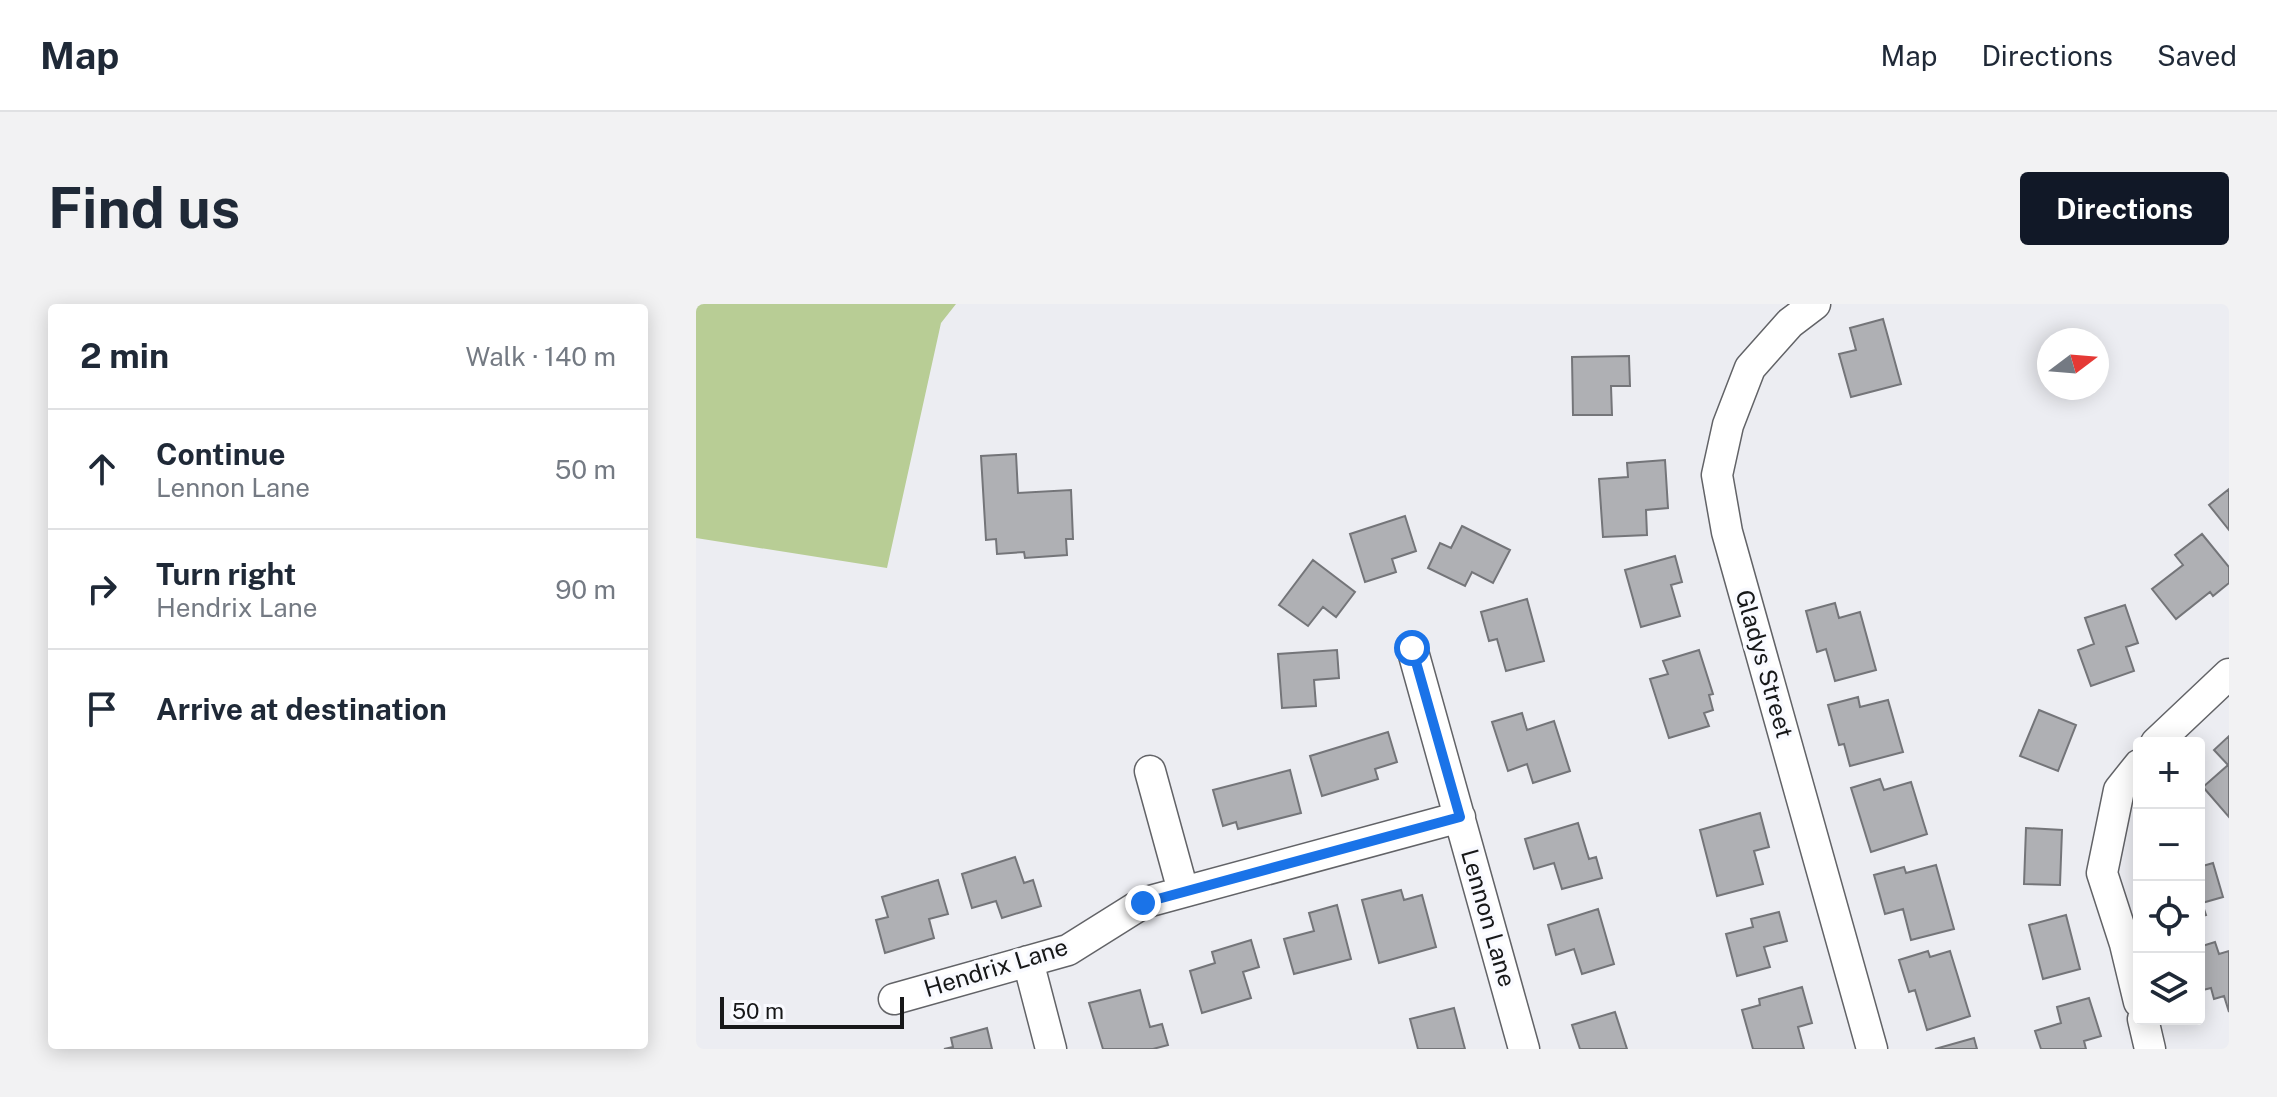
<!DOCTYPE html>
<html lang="en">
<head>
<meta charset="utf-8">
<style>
  :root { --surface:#fff; --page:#f2f2f3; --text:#1f2937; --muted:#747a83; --line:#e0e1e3; --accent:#111827 }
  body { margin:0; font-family:"Public Sans",sans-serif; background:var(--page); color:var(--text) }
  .controls { position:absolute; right:24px; bottom:24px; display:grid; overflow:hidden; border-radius:8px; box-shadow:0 4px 20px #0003 }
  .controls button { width:72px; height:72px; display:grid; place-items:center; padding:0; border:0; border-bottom:2px solid var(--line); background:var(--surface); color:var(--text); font:40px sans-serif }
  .compass { position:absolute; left:1341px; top:24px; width:72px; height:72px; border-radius:50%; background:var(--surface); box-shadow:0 4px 20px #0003; rotate:74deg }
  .scale { position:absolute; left:24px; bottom:20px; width:184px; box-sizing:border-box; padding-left:8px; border:4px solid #171819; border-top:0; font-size:22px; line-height:28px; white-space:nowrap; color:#171819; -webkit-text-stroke:6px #f9faff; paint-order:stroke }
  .stop { position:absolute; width:24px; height:24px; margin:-18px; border:6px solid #1a73e8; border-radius:50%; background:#fff }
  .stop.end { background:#1a73e8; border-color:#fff; box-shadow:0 2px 8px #0008 }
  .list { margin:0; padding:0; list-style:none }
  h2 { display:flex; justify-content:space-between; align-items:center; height:104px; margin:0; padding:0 32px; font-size:34px }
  h2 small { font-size:26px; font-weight:400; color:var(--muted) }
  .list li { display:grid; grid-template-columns:52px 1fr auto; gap:24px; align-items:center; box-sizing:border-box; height:120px; padding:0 32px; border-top:2px solid var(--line) }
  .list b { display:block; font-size:30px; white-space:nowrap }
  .list p { margin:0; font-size:26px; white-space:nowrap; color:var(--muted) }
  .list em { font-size:26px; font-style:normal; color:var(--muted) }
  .icon { flex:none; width:44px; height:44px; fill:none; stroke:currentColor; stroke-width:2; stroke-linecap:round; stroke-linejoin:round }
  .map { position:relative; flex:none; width:1533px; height:745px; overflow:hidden; border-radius:8px }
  header { display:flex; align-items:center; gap:48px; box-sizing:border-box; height:112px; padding:0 40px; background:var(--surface); border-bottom:2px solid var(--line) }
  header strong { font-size:38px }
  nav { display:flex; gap:44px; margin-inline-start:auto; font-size:28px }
  .intro { display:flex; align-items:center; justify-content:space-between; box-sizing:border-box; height:192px; padding:0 48px }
  h1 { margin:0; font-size:56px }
  .button { padding:20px 36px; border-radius:8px; background:var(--accent); color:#fff; font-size:28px; font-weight:700 }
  main { display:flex; gap:48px; padding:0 48px }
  aside { flex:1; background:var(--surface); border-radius:8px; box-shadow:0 4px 20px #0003 }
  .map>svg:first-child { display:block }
  .green { fill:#b8cd95 }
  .building { fill:#afb0b4; stroke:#747579; stroke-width:2 }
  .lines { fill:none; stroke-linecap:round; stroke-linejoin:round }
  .street-casing { stroke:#626367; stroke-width:33 }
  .street { stroke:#fff; stroke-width:30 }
  .route { stroke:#1a73e8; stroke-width:10 }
  .labels { text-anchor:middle; stroke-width:7; stroke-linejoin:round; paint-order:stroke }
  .street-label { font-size:24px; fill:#171819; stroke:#f9faff }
</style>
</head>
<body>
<header>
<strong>Map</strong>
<nav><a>Map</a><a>Directions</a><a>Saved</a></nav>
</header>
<div class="intro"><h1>Find us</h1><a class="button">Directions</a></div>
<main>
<aside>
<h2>2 min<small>Walk · 140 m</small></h2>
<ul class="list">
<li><svg class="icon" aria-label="ahead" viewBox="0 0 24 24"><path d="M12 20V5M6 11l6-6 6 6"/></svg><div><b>Continue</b><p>Lennon Lane</p></div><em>50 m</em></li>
<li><svg class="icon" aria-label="right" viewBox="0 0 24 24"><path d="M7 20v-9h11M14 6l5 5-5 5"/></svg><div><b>Turn right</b><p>Hendrix Lane</p></div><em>90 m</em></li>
<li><svg class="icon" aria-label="arrive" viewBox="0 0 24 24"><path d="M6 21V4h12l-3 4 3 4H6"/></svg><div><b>Arrive at destination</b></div></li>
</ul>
</aside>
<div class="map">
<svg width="1533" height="745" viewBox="0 0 1533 745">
  <rect width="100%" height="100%" fill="#ecedf2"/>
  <path class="green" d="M0 0H260L245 19 191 264 0 234Z"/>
  <path class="building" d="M1187 15 1205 80 1155 93 1143 50 1160 46 1154 24Z
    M933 52 934 82H915L916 111H877L876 53Z
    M320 150 322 189 375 186 377 235H370L371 251 329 254 328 248 301 250 300 235 290 236 285 152Z
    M969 156 972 204 950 206 951 231 907 233 903 175 932 173 931 159Z
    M1533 185V226L1513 201Z
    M709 212 720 247 696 255 700 268 669 278 654 230Z
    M766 222 814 246 797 279 776 268 769 282 732 264 744 239 755 244Z
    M1506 230 1533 263V279L1517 292 1514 288 1480 315 1456 285 1487 261 1479 251Z
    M979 252 986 278 975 281 984 312 945 323 929 266Z
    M617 256 659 288 640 313 627 303 612 322 583 301Z
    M831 295 848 357 810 367 801 335 793 337 785 308Z
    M1139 299 1143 314 1164 308 1180 366 1139 377 1130 345 1121 348 1110 307Z
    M1429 301 1442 339 1430 343 1438 367 1395 382 1382 346 1398 340 1389 314Z
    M641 346 643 374 618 376 620 402 586 404 582 350Z
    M1003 346 1017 390 1013 391 1017 406 1008 409 1013 422 973 434 954 375 972 370 967 357Z
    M1162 393 1164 403 1192 396 1207 448 1154 462 1148 440 1143 441 1132 401Z
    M1343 406 1380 421 1362 467 1324 452Z
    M826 409 831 426 858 417 874 467 837 479 831 460 812 467 796 418Z
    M692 428 701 458 679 465 682 475 626 492 614 452Z
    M1533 432V513L1507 483 1532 461 1518 446Z
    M594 466 605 509 542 525 540 518 527 522 517 486Z
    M1184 475 1188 486 1215 478 1231 530 1175 548 1155 484Z
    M1064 509 1073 543 1058 547 1067 580 1021 592 1004 526Z
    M882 519 893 555 900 553 906 574 866 585 858 559 838 565 829 535Z
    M1330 524 1366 526 1364 581 1328 580Z
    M319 553 328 579 337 576 345 602 306 614 300 597 276 604 266 570Z
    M1517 559 1527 593 1506 599 1510 611 1503 613V563Z
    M1240 561 1258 625 1215 636 1207 605 1189 610 1178 571 1208 563 1210 569Z
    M242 576 252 610 233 615 238 634 189 649 180 616 192 613 186 593Z
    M705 586 708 596 726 591 740 643 683 659 666 596Z
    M641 601 655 655 598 670 588 635 618 627 613 609Z
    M902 605 918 660 886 670 878 645 860 651 852 621Z
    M1083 608 1091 637 1068 643 1074 663 1041 672 1030 630 1057 623 1055 615Z
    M1370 611 1384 665 1347 675 1333 621Z
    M555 636 563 663 547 668 555 694 506 709 494 667 519 659 516 648Z
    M1519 638 1523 650 1533 647V708L1528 692 1518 695 1515 684 1503 687V643Z
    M1232 647 1234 653 1254 647 1274 712 1231 726 1219 686 1213 688 1203 656Z
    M1106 683 1116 719 1102 723 1108 745H1057L1046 706 1064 701 1063 695Z
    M444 686 454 723 466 720 472 741 457 745H407L393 699Z
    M1393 694 1405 732 1388 737 1390 745H1345L1339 727 1365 719 1361 703Z
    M758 704 769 745H722L714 715Z
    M919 708 931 745H884L876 721Z
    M291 724 296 745H248L257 743 255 734Z
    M1278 734 1281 745H1239Z"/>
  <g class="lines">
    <defs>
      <path id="street" d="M1119 0 1094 19 1054 64 1032 121 1021 171 1031 228 1176 745
        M716 344 828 745
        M1460 439 1533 370
        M1443 461 1423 486 1406 569 1429 640 1443 698
        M454 467 487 587
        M332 657 355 745
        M198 695 372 646 447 599 764 513
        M1447 715 1454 745"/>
    </defs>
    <use href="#street" class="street-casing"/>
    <use href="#street" class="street"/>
  </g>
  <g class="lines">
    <path class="route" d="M447 599 764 513 716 344"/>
  </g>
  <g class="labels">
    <g class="street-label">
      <text transform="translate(1068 360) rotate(74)" y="8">Gladys Street</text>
      <text transform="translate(792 614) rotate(74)" y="8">Lennon Lane</text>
      <text transform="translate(300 664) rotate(-17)" y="8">Hendrix Lane</text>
    </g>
  </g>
</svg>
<div class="controls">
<button>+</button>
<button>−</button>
<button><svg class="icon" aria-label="locate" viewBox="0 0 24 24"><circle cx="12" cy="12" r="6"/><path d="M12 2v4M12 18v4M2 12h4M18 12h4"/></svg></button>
<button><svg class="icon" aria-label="layers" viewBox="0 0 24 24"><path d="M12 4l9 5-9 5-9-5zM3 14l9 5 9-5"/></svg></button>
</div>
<svg class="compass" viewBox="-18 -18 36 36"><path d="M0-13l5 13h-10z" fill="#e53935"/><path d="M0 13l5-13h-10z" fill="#747a83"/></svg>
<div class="scale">50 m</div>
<div class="stop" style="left:716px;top:344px"></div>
<div class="stop end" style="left:447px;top:599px"></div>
</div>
</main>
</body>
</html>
